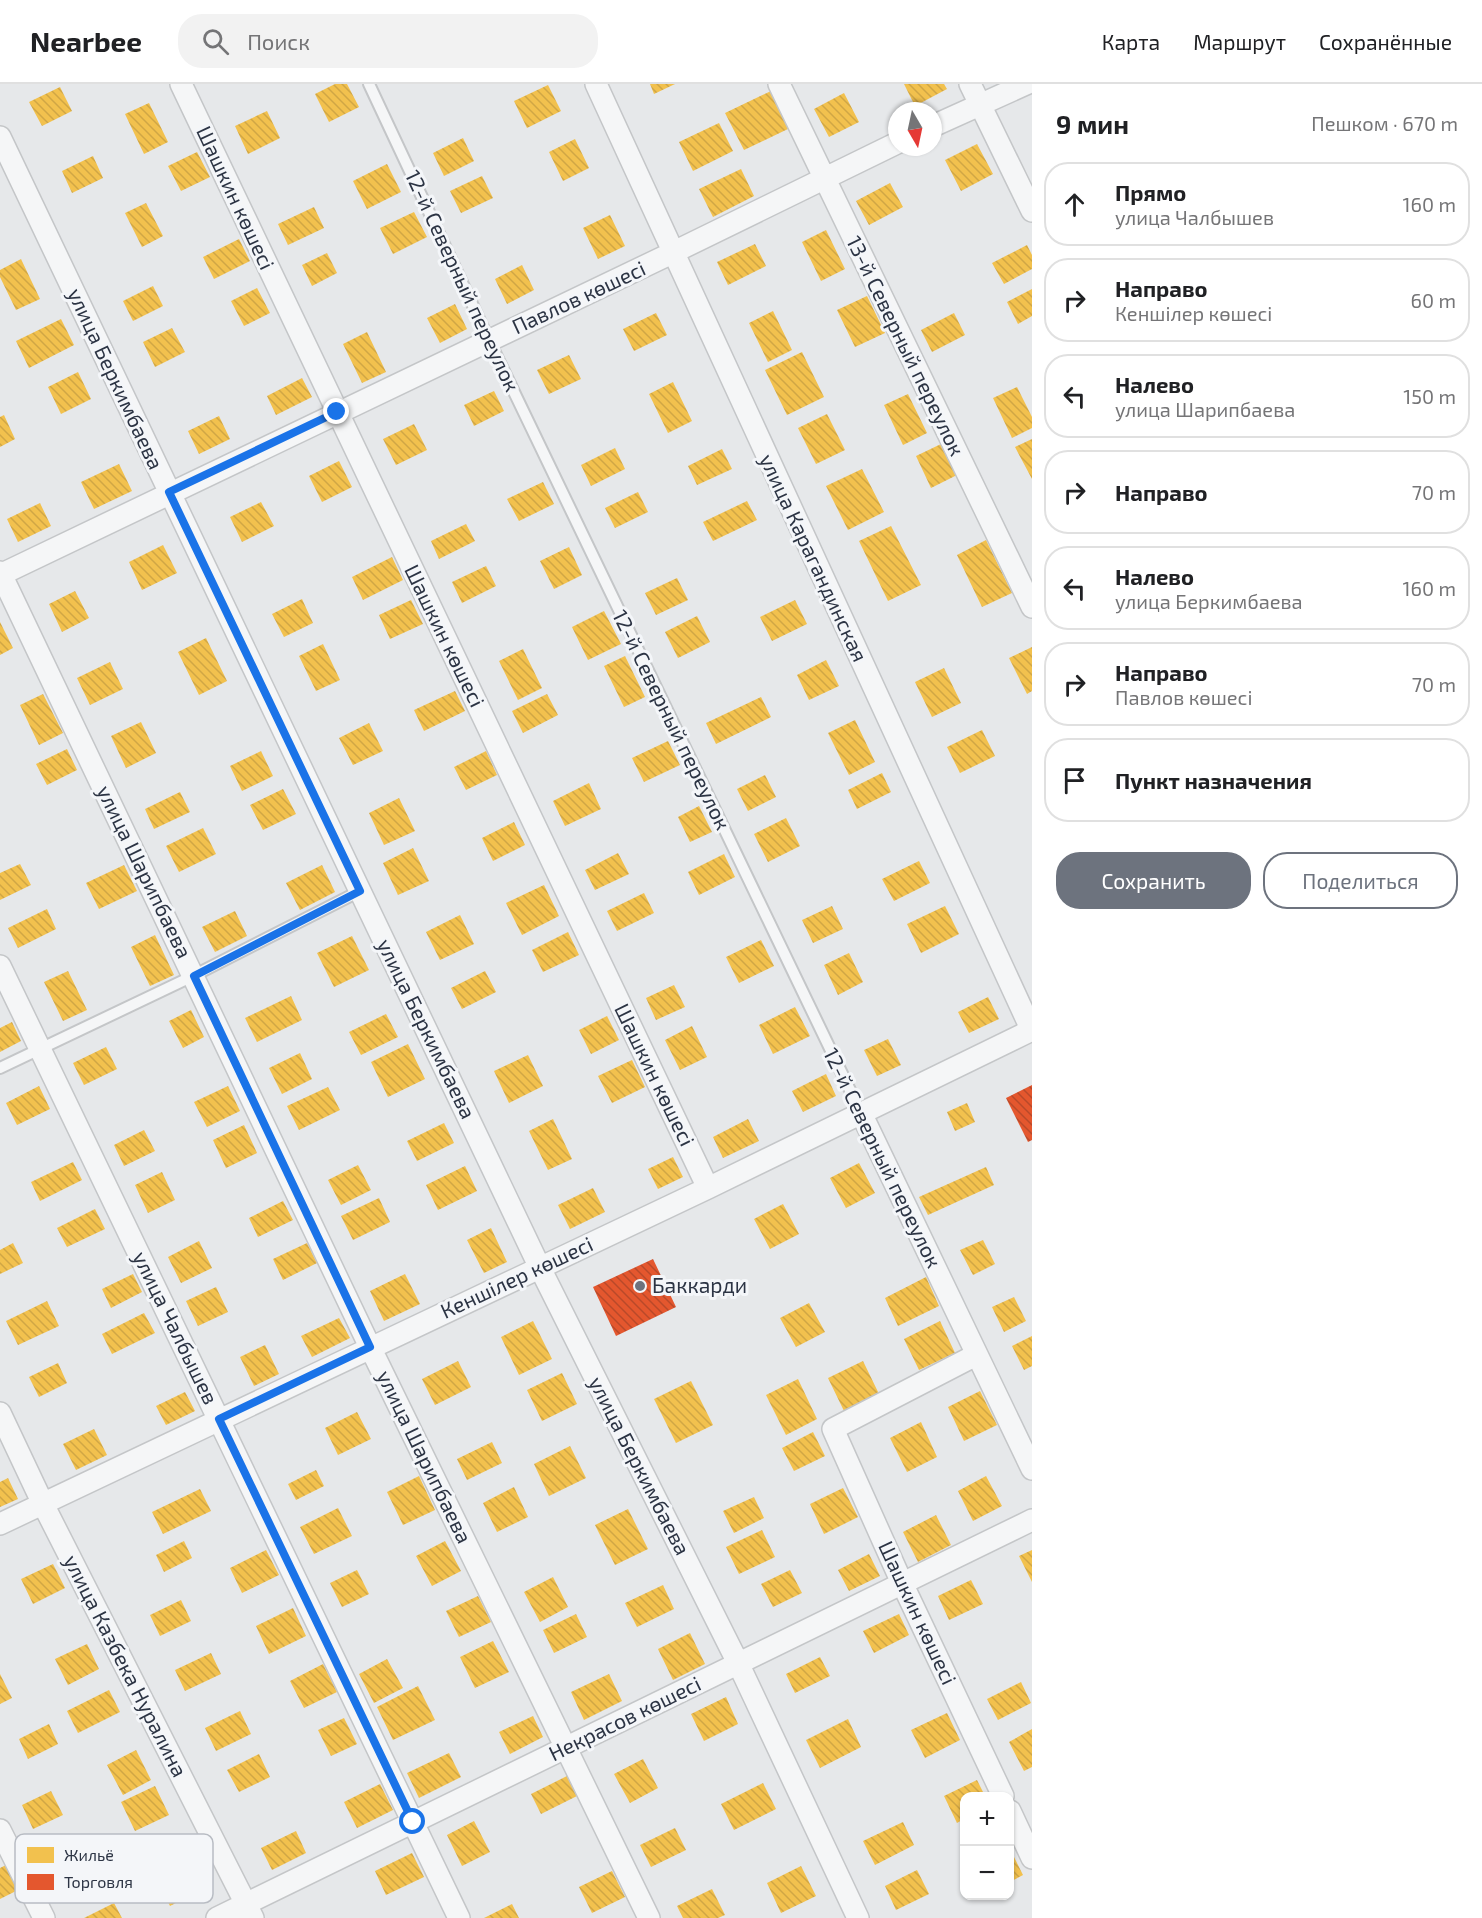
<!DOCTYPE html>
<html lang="ru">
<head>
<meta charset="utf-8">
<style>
  :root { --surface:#fff; --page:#f2f2f2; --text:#202124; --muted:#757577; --line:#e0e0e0; --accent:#6d737e }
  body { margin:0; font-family:"Exo 2",sans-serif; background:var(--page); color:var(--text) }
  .controls { position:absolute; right:18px; bottom:18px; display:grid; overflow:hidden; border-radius:12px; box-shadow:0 2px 4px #0004 }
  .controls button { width:54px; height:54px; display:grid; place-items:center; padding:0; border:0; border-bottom:2px solid var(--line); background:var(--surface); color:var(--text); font:30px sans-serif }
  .compass { position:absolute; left:888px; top:18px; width:54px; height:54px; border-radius:50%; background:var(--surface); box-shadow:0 2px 4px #0004; rotate:171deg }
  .stop { position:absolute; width:18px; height:18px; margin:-14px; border:4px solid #1a73e8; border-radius:50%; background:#fff }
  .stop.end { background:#1a73e8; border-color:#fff; box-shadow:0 2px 6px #0008 }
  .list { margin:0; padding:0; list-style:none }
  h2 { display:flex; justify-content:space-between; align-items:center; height:78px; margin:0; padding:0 24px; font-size:26px }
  h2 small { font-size:20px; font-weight:400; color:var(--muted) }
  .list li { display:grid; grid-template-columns:39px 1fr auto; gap:18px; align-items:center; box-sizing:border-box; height:84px; margin:0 12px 12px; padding:0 12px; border:2px solid var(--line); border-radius:24px }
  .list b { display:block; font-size:22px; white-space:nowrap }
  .list p { margin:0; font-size:20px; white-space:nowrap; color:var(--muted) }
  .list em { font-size:20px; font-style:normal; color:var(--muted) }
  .actions { display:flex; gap:12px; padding:18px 24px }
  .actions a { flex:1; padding:14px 0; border:2px solid var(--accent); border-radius:24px; text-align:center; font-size:21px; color:var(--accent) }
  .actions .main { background:var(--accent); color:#fff }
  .icon { flex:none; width:33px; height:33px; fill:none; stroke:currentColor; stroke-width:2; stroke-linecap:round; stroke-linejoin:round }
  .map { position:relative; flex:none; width:1032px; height:1834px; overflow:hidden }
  header { display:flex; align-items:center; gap:36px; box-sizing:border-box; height:84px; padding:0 30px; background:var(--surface); border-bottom:2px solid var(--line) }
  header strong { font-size:28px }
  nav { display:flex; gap:33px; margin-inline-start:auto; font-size:21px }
  .search { width:420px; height:54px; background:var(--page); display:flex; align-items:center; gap:15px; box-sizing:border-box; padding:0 21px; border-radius:24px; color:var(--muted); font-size:22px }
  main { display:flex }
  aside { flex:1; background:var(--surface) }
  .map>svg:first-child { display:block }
  .homes { fill:url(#homes-back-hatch) }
  .shops { fill:url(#shops-back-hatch) }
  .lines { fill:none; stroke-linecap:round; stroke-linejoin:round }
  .lane-casing { stroke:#c4c6c8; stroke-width:14 }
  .street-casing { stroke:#c4c6c8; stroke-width:24 }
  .lane { stroke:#f5f6f7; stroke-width:10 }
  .street { stroke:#f5f6f7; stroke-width:21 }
  .route { stroke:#1a73e8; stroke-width:8 }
  .poi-dot { fill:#6d737e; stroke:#f4f6f9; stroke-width:2 }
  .labels { text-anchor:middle; stroke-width:6; stroke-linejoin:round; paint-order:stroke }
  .street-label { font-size:21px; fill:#2c3444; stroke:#f4f6f9 }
  .poi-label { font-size:21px; fill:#2c3444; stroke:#f4f6f9; text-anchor:start }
  .key { fill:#f4f6f9; stroke:#b8bcc3; stroke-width:1.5 }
  .key-label { font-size:16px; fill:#2c3444 }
</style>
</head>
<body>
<header>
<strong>Nearbee</strong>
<div class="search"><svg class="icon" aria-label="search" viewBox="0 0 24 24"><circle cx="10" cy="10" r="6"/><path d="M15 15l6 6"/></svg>Поиск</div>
<nav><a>Карта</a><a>Маршрут</a><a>Сохранённые</a></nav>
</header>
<main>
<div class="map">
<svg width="1032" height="1834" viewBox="0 0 1032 1834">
  <defs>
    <pattern id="homes-back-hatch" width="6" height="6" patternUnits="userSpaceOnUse" patternTransform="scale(1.5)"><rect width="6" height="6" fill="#f2c14e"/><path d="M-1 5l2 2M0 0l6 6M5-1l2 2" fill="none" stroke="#d0a645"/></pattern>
    <pattern id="shops-back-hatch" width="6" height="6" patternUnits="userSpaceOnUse" patternTransform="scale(1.5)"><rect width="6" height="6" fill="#e4572e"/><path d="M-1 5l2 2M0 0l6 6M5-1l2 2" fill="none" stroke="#b94929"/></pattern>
  </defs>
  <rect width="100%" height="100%" fill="#e6e8ea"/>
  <path class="homes" d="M335 0H347L359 23 329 38 315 10Z
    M650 0H675L654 10Z
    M904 0H944L947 5 915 22Z
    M548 1 561 27 527 44 514 17Z
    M60 3 72 27 42 42 29 18Z
    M771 7 790 44 744 66 725 29Z
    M844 9 859 38 829 53 814 25Z
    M149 19 168 58 144 70 125 30Z
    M267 27 280 54 248 70 235 42Z
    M719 39 733 67 693 87 679 58Z
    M463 54 474 77 444 92 433 69Z
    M575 55 589 84 563 97 549 68Z
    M977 60 993 90 961 107 945 76Z
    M197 68 210 93 181 107 168 82Z
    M93 72 103 94 72 109 62 87Z
    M387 80 401 108 367 125 353 97Z
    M741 85 754 112 713 133 699 105Z
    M482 92 493 114 461 129 450 107Z
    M890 99 903 123 869 141 856 117Z
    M146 119 163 152 142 163 125 129Z
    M314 123 324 144 288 161 278 140Z
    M414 128 427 153 393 170 380 144Z
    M610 131 625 162 598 175 583 144Z
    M826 146 845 185 821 197 802 158Z
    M239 155 250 177 214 195 203 173Z
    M755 160 766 182 728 201 717 178Z
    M1027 161 1032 171V185L1004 200 992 179Z
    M327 169 337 189 312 202 302 181Z
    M21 175 40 215 16 226 0 193V186Z
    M522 181 534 206 507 220 495 195Z
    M153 202 163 222 133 237 123 217Z
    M257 204 270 229 244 242 231 217Z
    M1032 205V232L1018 240 1007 218Z
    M867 212 885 249 855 263 837 226Z
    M455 220 467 245 440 259 427 234Z
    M773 227 792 266 768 278 749 239Z
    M656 229 667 251 634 267 623 245Z
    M954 229 965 251 932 268 921 246Z
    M61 235 74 261 29 284 16 257Z
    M172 244 185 268 155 283 143 258Z
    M367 248 386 288 362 299 343 260Z
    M802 268 824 313 787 331 765 286Z
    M569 271 581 295 549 310 537 286Z
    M78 288 91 315 61 330 48 303Z
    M302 294 312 313 276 331 267 312Z
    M673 298 692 337 668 349 649 310Z
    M1017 303 1032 333V344L1012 354 993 314Z
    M494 307 504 327 474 342 464 321Z
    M908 310 927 349 903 361 884 321Z
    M827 330 845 366 816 380 798 344Z
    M4 331 15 355 0 363V333Z
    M219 332 230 355 199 370 188 347Z
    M414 340 427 366 396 381 383 355Z
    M1032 355V395L1015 363Z
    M941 360 957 391 931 404 916 372Z
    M615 364 625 385 591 402 581 381Z
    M722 365 732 385 697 401 688 382Z
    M339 377 352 403 322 418 309 392Z
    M119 380 132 407 94 425 81 398Z
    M862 385 884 428 848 446 826 402Z
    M543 398 554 420 519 437 507 415Z
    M638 408 648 428 615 444 605 424Z
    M747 417 757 436 713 457 703 438Z
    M261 418 274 442 242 458 230 433Z
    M40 419 51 442 18 458 7 435Z
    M466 440 475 457 439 475 431 457Z
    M891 442 921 501 888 517 859 457Z
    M986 456 1012 509 982 523 957 471Z
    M163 461 177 489 142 506 129 478Z
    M569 463 582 491 554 505 540 477Z
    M392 473 403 496 363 516 352 493Z
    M486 482 496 502 462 519 452 498Z
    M677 494 688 516 656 531 645 509Z
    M75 507 89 534 62 548 49 520Z
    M302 515 313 539 284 553 272 530Z
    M411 516 423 540 390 555 379 531Z
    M795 516 807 540 772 557 760 533Z
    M604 527 621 560 588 576 572 543Z
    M697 532 710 558 678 574 665 548Z
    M0 538 13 564 0 571Z
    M206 554 227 597 199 611 178 568Z
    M323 560 340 596 316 607 299 572Z
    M1032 563V607L1027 610 1009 574Z
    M523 565 542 604 518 616 499 577Z
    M625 572 645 613 624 623 604 582Z
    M826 576 839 602 809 616 797 591Z
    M110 578 123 605 90 621 77 594Z
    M944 584 961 619 932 633 915 598Z
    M455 607 465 627 424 647 414 626Z
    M43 610 63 649 39 661 20 621Z
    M547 610 558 631 523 649 512 627Z
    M761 613 771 633 716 660 706 639Z
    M855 636 875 678 849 691 828 649Z
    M141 638 156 669 126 684 111 652Z
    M369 639 383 667 353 681 339 654Z
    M982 646 995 672 960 689 947 663Z
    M668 657 680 681 644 698 632 674Z
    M67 665 77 686 47 701 36 680Z
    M261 667 273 692 242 707 230 682Z
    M486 667 497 691 466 706 454 683Z
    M882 689 891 708 857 725 848 706Z
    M765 691 776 713 748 727 737 705Z
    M589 699 601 725 565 742 553 717Z
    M283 705 296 730 263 746 250 721Z
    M180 708 190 728 154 745 145 725Z
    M399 714 415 747 384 761 369 729Z
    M699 722 712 748 690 758 678 733Z
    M786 734 800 762 768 778 754 750Z
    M514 738 525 761 493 777 482 754Z
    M203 744 216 770 179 788 166 762Z
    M413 764 429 797 398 811 383 779Z
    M618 769 629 790 595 806 585 786Z
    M724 770 735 793 699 811 688 788Z
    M919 777 930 799 894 817 882 795Z
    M20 780 31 801 0 816V789Z
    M124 781 137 807 99 825 86 799Z
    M322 781 335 808 300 826 286 799Z
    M544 801 559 832 522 851 506 819Z
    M644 809 654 829 617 847 607 827Z
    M832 822 843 845 813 859 802 836Z
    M945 822 959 850 921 869 907 840Z
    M47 825 56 845 18 864 8 844Z
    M235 827 247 852 215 868 202 843Z
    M460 831 474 860 440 876 426 848Z
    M568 848 579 871 543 888 532 866Z
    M155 851 174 891 150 902 131 863Z
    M352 852 369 886 334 903 317 869Z
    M761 856 774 882 739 899 726 873Z
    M849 869 863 898 838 911 824 881Z
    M68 887 87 926 63 937 44 898Z
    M485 887 496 908 462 925 451 904Z
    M674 901 685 923 656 936 646 914Z
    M291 912 302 936 257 958 245 934Z
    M988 913 999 935 969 949 958 928Z
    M795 923 810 952 773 970 759 941Z
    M191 926 204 953 183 964 169 937Z
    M386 930 398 953 361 971 349 948Z
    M607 932 619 956 591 970 579 946Z
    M12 938 21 957 0 968V944Z
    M692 942 707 973 680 986 665 956Z
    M888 955 901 981 877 992 864 966Z
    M408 960 425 995 388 1013 371 978Z
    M106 963 117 985 84 1001 73 979Z
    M300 969 312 995 282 1010 269 984Z
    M528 971 543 1002 509 1019 494 987Z
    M632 976 645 1003 612 1019 598 992Z
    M826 990 836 1012 803 1028 792 1007Z
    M39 1002 50 1025 17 1041 6 1019Z
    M228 1002 240 1027 207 1043 194 1018Z
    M328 1003 340 1026 299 1046 287 1022Z
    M967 1019 975 1038 955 1047 947 1028Z
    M553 1035 572 1075 548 1086 529 1047Z
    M748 1035 759 1057 723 1074 713 1053Z
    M444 1039 454 1059 417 1077 407 1057Z
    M244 1041 257 1069 226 1084 213 1056Z
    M144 1046 155 1067 124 1082 114 1061Z
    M673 1073 683 1093 658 1105 648 1085Z
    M73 1078 82 1096 40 1117 31 1098Z
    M859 1079 875 1109 846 1124 830 1094Z
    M358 1081 371 1106 341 1121 328 1096Z
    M465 1082 477 1107 438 1126 426 1101Z
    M986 1083 994 1101 928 1131 919 1113Z
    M162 1088 175 1116 148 1129 135 1101Z
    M593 1104 605 1128 570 1145 558 1121Z
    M379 1114 390 1138 353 1156 341 1132Z
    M283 1117 293 1136 258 1153 249 1134Z
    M783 1120 799 1150 770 1165 754 1135Z
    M95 1125 105 1145 67 1163 57 1144Z
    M491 1144 507 1178 484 1189 467 1156Z
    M983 1156 995 1180 973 1191 960 1166Z
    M199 1157 212 1184 181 1199 168 1173Z
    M13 1159 23 1179 0 1190V1166Z
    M307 1159 317 1179 283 1196 273 1175Z
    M133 1190 142 1208 111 1224 102 1205Z
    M405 1190 420 1220 384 1237 370 1207Z
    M926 1193 939 1222 898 1242 885 1214Z
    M216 1203 228 1228 198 1242 186 1217Z
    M1014 1213 1026 1237 1004 1248 992 1223Z
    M47 1217 59 1242 18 1261 6 1237Z
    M809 1219 825 1248 796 1263 780 1234Z
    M144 1229 155 1249 112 1270 102 1250Z
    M339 1234 350 1254 312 1273 301 1252Z
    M533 1237 552 1275 519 1291 501 1253Z
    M940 1237 955 1269 919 1286 904 1255Z
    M1032 1252V1282L1024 1286 1012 1262Z
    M265 1261 279 1290 254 1302 240 1273Z
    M458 1277 471 1303 435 1321 422 1295Z
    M863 1277 879 1310 844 1327 828 1294Z
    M58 1279 67 1299 39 1313 29 1293Z
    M562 1289 577 1320 542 1337 527 1306Z
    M798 1295 817 1335 786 1351 766 1311Z
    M691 1297 713 1341 676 1359 654 1315Z
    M980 1307 997 1341 964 1357 948 1323Z
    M185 1308 195 1327 166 1341 156 1322Z
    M357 1328 371 1355 338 1371 325 1344Z
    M921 1338 937 1373 907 1388 890 1354Z
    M94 1345 107 1371 76 1386 63 1360Z
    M813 1348 825 1372 794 1387 782 1364Z
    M492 1358 502 1379 467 1396 457 1375Z
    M570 1362 586 1394 549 1412 534 1380Z
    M316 1386 324 1402 296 1416 288 1400Z
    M419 1392 435 1426 403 1441 387 1408Z
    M986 1392 1002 1422 973 1437 958 1407Z
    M8 1394 18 1415 0 1423V1398Z
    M514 1403 528 1433 497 1448 483 1419Z
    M843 1404 858 1433 824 1450 810 1420Z
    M200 1405 211 1427 163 1450 152 1428Z
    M754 1413 764 1434 734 1449 723 1427Z
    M338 1424 352 1452 314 1470 300 1443Z
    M628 1425 648 1465 615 1481 595 1441Z
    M936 1431 951 1461 918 1478 903 1448Z
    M762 1446 775 1473 739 1490 726 1463Z
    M184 1457 192 1474 164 1488 156 1471Z
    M445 1457 461 1487 432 1502 416 1472Z
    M266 1466 279 1491 242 1509 230 1484Z
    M1032 1466V1498L1019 1472Z
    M869 1470 880 1492 849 1507 838 1486Z
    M53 1480 65 1504 33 1520 21 1495Z
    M357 1486 369 1510 342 1523 330 1499Z
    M790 1486 802 1509 773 1523 761 1500Z
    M553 1493 568 1523 540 1538 524 1508Z
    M971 1496 983 1520 949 1536 938 1512Z
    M663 1501 674 1525 637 1543 625 1519Z
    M478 1512 491 1538 459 1553 446 1527Z
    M181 1516 191 1537 160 1552 150 1531Z
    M293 1524 306 1552 269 1570 256 1542Z
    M576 1530 587 1553 554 1569 543 1546Z
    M899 1530 909 1551 874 1569 863 1547Z
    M690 1549 705 1580 673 1596 658 1565Z
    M493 1557 509 1588 475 1604 460 1573Z
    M87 1560 99 1585 68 1601 55 1575Z
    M211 1569 221 1590 185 1607 175 1586Z
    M820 1573 830 1592 795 1609 786 1590Z
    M387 1575 403 1604 374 1619 359 1590Z
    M323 1580 337 1608 304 1624 290 1597Z
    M0 1590 12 1614 0 1620Z
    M609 1590 622 1617 584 1636 571 1608Z
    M1021 1598 1031 1619 998 1636 987 1615Z
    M418 1602 435 1636 393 1656 377 1623Z
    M109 1606 120 1628 78 1649 67 1627Z
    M726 1613 738 1640 704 1657 691 1630Z
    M240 1627 251 1650 216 1667 205 1644Z
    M947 1629 960 1656 925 1674 911 1646Z
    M533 1632 543 1653 510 1670 499 1648Z
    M344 1634 357 1660 331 1672 318 1646Z
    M848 1635 861 1663 820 1684 806 1656Z
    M49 1640 58 1660 28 1675 19 1655Z
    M1032 1645V1683L1024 1687 1009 1658Z
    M136 1666 151 1696 123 1711 107 1681Z
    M449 1669 461 1693 419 1714 407 1689Z
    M259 1670 270 1693 239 1708 227 1686Z
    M643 1675 658 1704 630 1719 614 1690Z
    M567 1692 577 1712 541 1730 531 1710Z
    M977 1696 985 1712H964V1735L957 1739 944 1712Z
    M763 1699 776 1725 734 1746 721 1720Z
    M380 1700 393 1726 357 1744 344 1718Z
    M155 1702 169 1731 135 1747 121 1718Z
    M51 1707 63 1731 33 1745 22 1721Z
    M474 1737 490 1768 462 1782 447 1751Z
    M903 1738 914 1761 875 1781 863 1757Z
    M675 1744 686 1766 651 1783 640 1761Z
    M296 1747 306 1769 272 1786 261 1764Z
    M1010 1765 1023 1791 1010 1798Z
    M412 1769 424 1793 386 1811 375 1787Z
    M6 1781 18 1806 0 1815V1784Z
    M193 1781 205 1804 170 1822 158 1798Z
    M801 1782 816 1812 781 1829 767 1799Z
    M917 1786 929 1810 896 1826 885 1802Z
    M612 1787 625 1813 592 1829 579 1803Z
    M712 1805 725 1831 718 1834H683L677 1822Z
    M114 1819 122 1834H84Z
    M512 1820 519 1834H484Z"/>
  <path class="shops" d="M1032 1001V1056L1028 1058 1006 1014Z
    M653 1175 676 1223 616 1252 593 1203Z"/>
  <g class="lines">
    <defs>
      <path id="lane" d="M369 0 489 256 861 1029
        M0 984 193 892 360 807"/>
      <path id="street" d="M181 0 708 1104
        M596 0 1032 947
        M779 0 1032 523
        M970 0 1032 127
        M933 42 1026 0
        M0 53 540 1184 738 1579 858 1834
        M0 488 370 1263 649 1834
        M0 491 672 169 897 59
        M0 882 459 1834
        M861 1029 1032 1385
        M976 1271 833 1345 902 1499 1003 1712
        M0 1329 43 1420 253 1834
        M0 1440 708 1104 1032 946
        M1010 1727 1032 1774
        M0 1746 44 1834
        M217 1834 1032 1436"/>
    </defs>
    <use href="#lane" class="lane-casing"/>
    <use href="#street" class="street-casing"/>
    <use href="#lane" class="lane"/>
    <use href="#street" class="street"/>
  </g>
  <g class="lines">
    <path class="route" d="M337 328 169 408 360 807 194 892 370 1263 219 1335 413 1738"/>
  </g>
  <circle class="poi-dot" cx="640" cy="1202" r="6"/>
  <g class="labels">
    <g class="street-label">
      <text transform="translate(235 114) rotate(65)" y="7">Шашкин көшесі</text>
      <text transform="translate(462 197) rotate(65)" y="7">12-й Северный переулок</text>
      <text transform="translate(579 214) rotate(-25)" y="7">Павлов көшесі</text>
      <text transform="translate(905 262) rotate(64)" y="7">13-й Северный переулок</text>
      <text transform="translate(115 295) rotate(65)" y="7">улица Беркимбаева</text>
      <text transform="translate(813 474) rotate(65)" y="7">улица Карагандинская</text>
      <text transform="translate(444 552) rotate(64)" y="7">Шашкин көшесі</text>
      <text transform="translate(671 636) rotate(64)" y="7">12-й Северный переулок</text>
      <text transform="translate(144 788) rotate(64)" y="7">улица Шарипбаева</text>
      <text transform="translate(426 945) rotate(64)" y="7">улица Беркимбаева</text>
      <text transform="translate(654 991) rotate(64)" y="7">Шашкин көшесі</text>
      <text transform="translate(882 1074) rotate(64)" y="7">12-й Северный переулок</text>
      <text transform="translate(517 1194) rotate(-25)" y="7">Кеншілер көшесі</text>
      <text transform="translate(175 1244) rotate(64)" y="7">улица Чалбышев</text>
      <text transform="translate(424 1373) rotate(64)" y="7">улица Шарипбаева</text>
      <text transform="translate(639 1382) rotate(63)" y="7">улица Беркимбаева</text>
      <text transform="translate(917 1529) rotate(65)" y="7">Шашкин көшесі</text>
      <text transform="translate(125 1582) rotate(63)" y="7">улица Казбека Нуралина</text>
      <text transform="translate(625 1635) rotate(-26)" y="7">Некрасов көшесі</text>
    </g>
    <g class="poi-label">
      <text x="652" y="1209">Баккарди</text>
    </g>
  </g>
  <rect x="15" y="1750" width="198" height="69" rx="9" class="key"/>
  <rect x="27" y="1763" width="27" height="16" fill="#f2c14e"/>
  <rect x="27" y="1790" width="27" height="16" fill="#e4572e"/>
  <g class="key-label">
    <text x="64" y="1777">Жильё</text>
    <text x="64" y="1804">Торговля</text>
  </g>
</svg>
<div class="controls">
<button>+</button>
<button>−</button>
</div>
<svg class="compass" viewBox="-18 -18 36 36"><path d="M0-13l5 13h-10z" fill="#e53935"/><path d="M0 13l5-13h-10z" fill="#757577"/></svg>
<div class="stop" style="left:413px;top:1738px"></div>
<div class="stop end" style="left:337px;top:328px"></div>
</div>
<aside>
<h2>9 мин<small>Пешком · 670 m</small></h2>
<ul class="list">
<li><svg class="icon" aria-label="ahead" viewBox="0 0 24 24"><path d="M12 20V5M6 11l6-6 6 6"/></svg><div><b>Прямо</b><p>улица Чалбышев</p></div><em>160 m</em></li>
<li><svg class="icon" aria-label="right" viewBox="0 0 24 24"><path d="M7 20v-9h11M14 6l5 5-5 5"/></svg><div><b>Направо</b><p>Кеншілер көшесі</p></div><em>60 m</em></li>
<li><svg class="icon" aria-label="left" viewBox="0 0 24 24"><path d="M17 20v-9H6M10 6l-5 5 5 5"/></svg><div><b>Налево</b><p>улица Шарипбаева</p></div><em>150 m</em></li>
<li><svg class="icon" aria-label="right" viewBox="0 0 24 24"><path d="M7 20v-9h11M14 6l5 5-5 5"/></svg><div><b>Направо</b></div><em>70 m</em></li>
<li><svg class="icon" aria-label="left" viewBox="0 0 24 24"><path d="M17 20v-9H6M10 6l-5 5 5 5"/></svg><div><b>Налево</b><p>улица Беркимбаева</p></div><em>160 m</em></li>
<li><svg class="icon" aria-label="right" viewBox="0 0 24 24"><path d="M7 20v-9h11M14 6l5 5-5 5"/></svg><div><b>Направо</b><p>Павлов көшесі</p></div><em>70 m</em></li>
<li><svg class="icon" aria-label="arrive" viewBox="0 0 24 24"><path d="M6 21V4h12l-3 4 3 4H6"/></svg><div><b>Пункт назначения</b></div></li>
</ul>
<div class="actions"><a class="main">Сохранить</a><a>Поделиться</a></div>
</aside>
</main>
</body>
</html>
